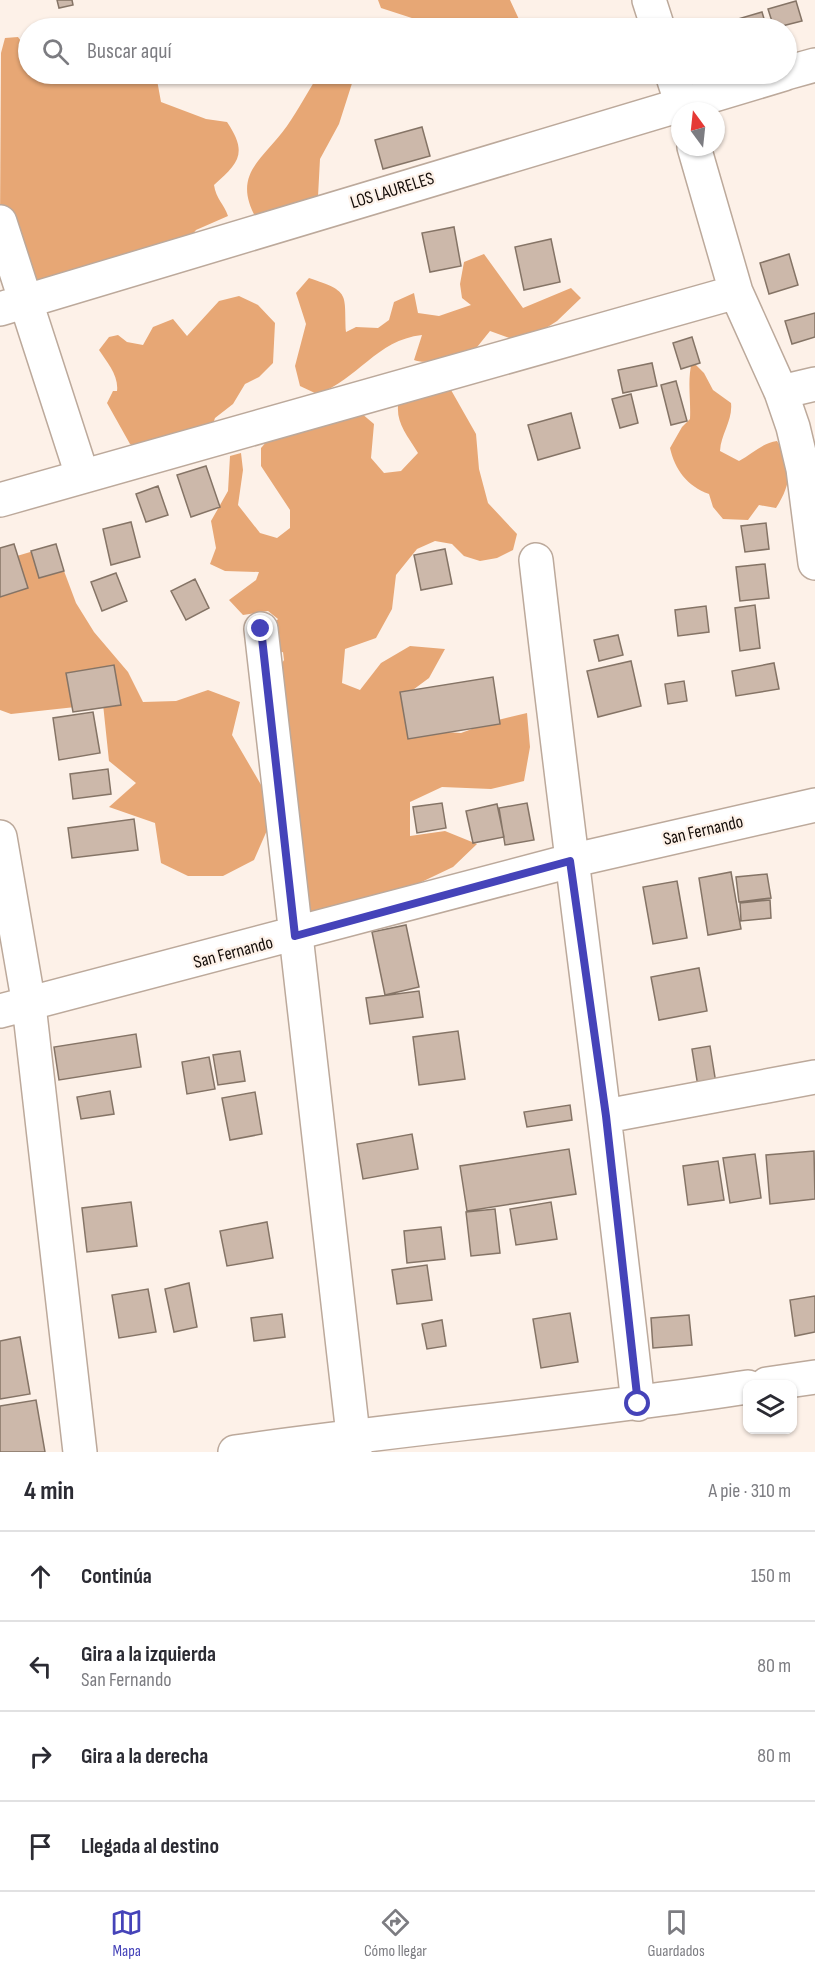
<!DOCTYPE html>
<html lang="es">
<head>
<meta charset="utf-8">
<style>
  :root { --surface:#fff; --page:#f7f7f7; --text:#2b2b33; --muted:#7c7c81; --line:#e1e1e2; --accent:#4543b9 }
  body { margin:0; font-family:"Sofia Sans Condensed",sans-serif; background:var(--page); color:var(--text) }
  .controls { position:absolute; right:18px; bottom:18px; display:grid; overflow:hidden; border-radius:12px; box-shadow:0 2px 4px #0004 }
  .controls button { width:54px; height:54px; display:grid; place-items:center; padding:0; border:0; border-bottom:2px solid var(--line); background:var(--surface); color:var(--text); font:30px sans-serif }
  .compass { position:absolute; left:671px; top:102px; width:54px; height:54px; border-radius:50%; background:var(--surface); box-shadow:0 2px 4px #0004; rotate:345deg }
  .stop { position:absolute; width:18px; height:18px; margin:-14px; border:4px solid #4543b9; border-radius:50%; background:#fff }
  .stop.end { background:#4543b9; border-color:#fff; box-shadow:0 2px 6px #0008 }
  .list { margin:0; padding:0; list-style:none }
  h2 { display:flex; justify-content:space-between; align-items:center; height:78px; margin:0; padding:0 24px; font-size:26px }
  h2 small { font-size:20px; font-weight:400; color:var(--muted) }
  .list li { display:grid; grid-template-columns:39px 1fr auto; gap:18px; align-items:center; box-sizing:border-box; height:90px; padding:0 24px; border-top:2px solid var(--line) }
  .list b { display:block; font-size:22px; white-space:nowrap }
  .list p { margin:0; font-size:20px; white-space:nowrap; color:var(--muted) }
  .list em { font-size:20px; font-style:normal; color:var(--muted) }
  .icon { flex:none; width:33px; height:33px; fill:none; stroke:currentColor; stroke-width:2; stroke-linecap:round; stroke-linejoin:round }
  .map { position:relative; flex:none; width:815px; height:1452px; overflow:hidden }
  .search { position:absolute; background:var(--surface); box-shadow:0 2px 4px #0004; left:18px; right:18px; top:18px; height:66px; display:flex; align-items:center; gap:15px; box-sizing:border-box; padding:0 21px; border-radius:33px; color:var(--muted); font-size:22px }
  .sheet { height:438px; background:var(--surface) }
  nav { display:flex; justify-content:space-around; align-items:center; box-sizing:border-box; height:84px; border-top:2px solid var(--line); background:var(--surface); font-size:16px; color:var(--muted) }
  nav a { display:grid; justify-items:center; gap:3px }
  nav .on { color:var(--accent) }
  .map>svg:first-child { display:block }
  .forest { fill:#e7a775 }
  .building { fill:#ccb8aa; stroke:#857466; stroke-width:1.5 }
  .lines { fill:none; stroke-linecap:round; stroke-linejoin:round }
  .minor-casing { stroke:#bca99b; stroke-width:36 }
  .minor { stroke:#fff; stroke-width:33 }
  .route { stroke:#4543b9; stroke-width:8 }
  .labels { text-anchor:middle; stroke-width:4.5; stroke-linejoin:round; paint-order:stroke }
  .street-label { font-size:18px; fill:#120b07; stroke:#fdf1e8 }
</style>
</head>
<body>
<div class="map">
<svg width="815" height="1452" viewBox="0 0 815 1452">
  <rect width="100%" height="100%" fill="#fdf1e8"/>
  <path class="forest" d="M378 0H510L523 28H431L418 20 381 8Z
    M18 37 28 51V74H57L69 84H132L157 80 161 102 206 119 227 122C248 153 239 163 214 185 216 199 224 204 228 216L196 230 192 235 38 296 0 225 1 53 5 38Z
    M319 74H355L339 124 320 159 317 215 256 218C231 173 264 159 287 126 299 109 308 91 319 74Z
    M465 74H522L510 83 469 79Z
    M484 254 523 308 571 288 581 298 557 321 523 343 490 331 469 357C455 358 424 365 414 360L422 335C376 340 358 380 317 394L300 386 295 366 306 324 296 293 309 278C351 292 344 293 346 332L356 327 378 328 389 320 394 302 414 293 418 313 439 316 471 305 462 298 460 284 464 262Z
    M239 296 258 305 275 323 273 363 259 377 245 384 233 404 215 418 212 427 145 454 130 444 107 403 113 391H117C119 376 107 362 99 350L109 337 118 335 127 342 143 345 153 327 173 319 187 336 219 301Z
    M692 361 704 373 713 390 731 403C733 420 721 434 720 451L739 461C752 454 762 443 777 441 794 466 791 484 776 508L759 505 748 520 723 519 713 507 709 494C687 486 675 470 670 448L682 427 690 419C691 399 687 381 692 361Z
    M451 390 476 434 479 469 488 503 517 534 513 550 497 558 480 561 464 556 452 544 435 541 417 549 396 575 392 609 376 638 345 649 342 683 360 690 381 663 410 646 445 649 429 678 402 698 411 730 461 733 494 721 527 713 530 747 524 781 491 789 442 787 410 802V836L445 831 477 844 453 867 390 897 314 915 304 910 281 665 284 660 283 652 274 654 268 630 278 619 268 611 243 615 229 600 256 580 259 572 225 571 210 564 216 548 211 521 228 491 230 456 241 453 243 470 238 505 260 533 277 538 290 528V510L261 466V448L276 431 361 413 374 424 371 458 384 473 401 471 418 453C404 430 392 419 401 391Z
    M37 550 64 571 76 603 94 632 128 672 143 702 176 701 208 690 240 702 232 735 267 795 268 828 254 860 223 876H188L161 863 155 823 109 807 136 783 109 761 103 704 11 714 0 710V561Z"/>
  <path class="building" d="M57 0H72L73 5 59 8Z
    M796 1 802 21 774 28 768 9Z
    M762 12 765 22 740 28 738 19Z
    M422 127 430 156 383 169 375 140Z
    M454 227 461 266 430 272 422 233Z
    M551 239 560 282 524 290 515 247Z
    M789 254 798 285 769 294 760 263Z
    M815 313V337L792 344 785 321Z
    M692 337 700 363 681 369 673 343Z
    M652 363 657 386 623 393 618 370Z
    M676 381 687 421 671 425 661 385Z
    M631 394 638 423 620 428 612 399Z
    M571 413 580 448 538 460 528 425Z
    M206 466 220 507 191 517 177 475Z
    M158 486 168 515 146 522 136 494Z
    M131 522 140 557 111 565 103 529Z
    M766 523 769 549 745 552 741 526Z
    M14 544 28 588 0 597V548Z
    M56 544 64 571 39 578 31 551Z
    M445 549 452 584 421 590 414 555Z
    M765 564 769 598 740 601 736 567Z
    M116 573 127 601 102 611 91 582Z
    M195 579 209 608 186 620 171 591Z
    M755 605 760 648 740 651 735 608Z
    M706 606 709 632 678 636 675 610Z
    M618 635 623 655 599 661 594 640Z
    M631 661 641 706 598 717 587 671Z
    M774 663 779 689 736 696 732 671Z
    M114 665 121 705 73 712 66 673Z
    M493 677 500 724 408 739 400 692Z
    M684 681 687 701 668 704 665 684Z
    M93 712 100 753 59 760 53 718Z
    M108 769 111 794 73 799 70 774Z
    M442 803 446 828 417 833 413 807Z
    M527 803 534 840 505 845 499 808Z
    M497 804 504 837 473 843 466 811Z
    M134 819 138 850 72 858 68 828Z
    M731 872 741 929 708 935 699 878Z
    M767 874 771 898 739 902 736 877Z
    M677 881 687 938 653 944 643 887Z
    M770 900 771 918 741 921 740 903Z
    M406 925 419 987 385 995 372 932Z
    M699 968 707 1011 659 1020 651 977Z
    M419 991 423 1017 370 1024 366 998Z
    M458 1031 465 1079 419 1085 413 1037Z
    M136 1034 141 1067 59 1080 54 1047Z
    M710 1046 717 1090 699 1093 692 1049Z
    M240 1051 245 1081 218 1085 213 1055Z
    M209 1057 215 1089 187 1094 182 1062Z
    M110 1091 114 1114 81 1119 77 1097Z
    M255 1092 262 1134 230 1140 222 1098Z
    M570 1105 572 1120 527 1127 524 1112Z
    M412 1134 418 1169 363 1179 357 1144Z
    M569 1149 576 1194 467 1211 460 1166Z
    M814 1151 815 1199 770 1204 766 1155Z
    M755 1154 761 1198 730 1203 723 1158Z
    M718 1161 724 1200 688 1205 683 1166Z
    M131 1202 137 1246 87 1252 82 1208Z
    M551 1202 557 1239 516 1245 510 1209Z
    M495 1209 500 1253 471 1256 466 1212Z
    M267 1222 273 1258 227 1266 220 1231Z
    M441 1227 445 1259 407 1263 404 1231Z
    M427 1265 432 1300 397 1304 392 1270Z
    M189 1283 197 1327 174 1332 165 1289Z
    M148 1289 156 1332 119 1338 112 1295Z
    M815 1296V1332L795 1336 790 1300Z
    M570 1313 578 1362 541 1368 533 1319Z
    M282 1314 285 1337 254 1341 251 1318Z
    M689 1315 692 1345 653 1348 651 1318Z
    M442 1320 446 1346 427 1349 422 1324Z
    M20 1337 30 1394 0 1399V1341Z
    M36 1400 45 1452H0V1406Z"/>
  <g class="lines">
    <defs>
      <path id="minor" d="M649 0 658 28
        M786 73 815 65
        M672 74 684 111
        M694 147 736 292 781 392 793 427 803 469 815 563
        M0 222 82 475
        M0 309 784 74
        M781 392 815 384
        M0 500 736 292
        M536 560C568 842 607 1122 638 1404
        M261 629 355 1452
        M0 837 29 1005 80 1452
        M0 1011 570 861 815 805
        M606 1116 815 1077
        M767 1384 815 1377
        M235 1452C406 1428 577 1413 748 1387"/>
    </defs>
    <use href="#minor" class="minor-casing"/>
    <use href="#minor" class="minor"/>
  </g>
  <g class="lines">
    <path class="route" d="M261 629 295 936 570 861 606 1116 638 1404"/>
  </g>
  <g class="labels">
    <g class="street-label">
      <text transform="translate(392 190) rotate(-17)" y="6">LOS LAURELES</text>
      <text transform="translate(703 830) rotate(-13)" y="6">San Fernando</text>
      <text transform="translate(233 952) rotate(-15)" y="6">San Fernando</text>
    </g>
  </g>
</svg>
<div class="controls">
<button><svg class="icon" aria-label="layers" viewBox="0 0 24 24"><path d="M12 4l9 5-9 5-9-5zM3 14l9 5 9-5"/></svg></button>
</div>
<svg class="compass" viewBox="-18 -18 36 36"><path d="M0-13l5 13h-10z" fill="#e53935"/><path d="M0 13l5-13h-10z" fill="#7c7c81"/></svg>
<div class="stop" style="left:638px;top:1404px"></div>
<div class="stop end" style="left:261px;top:629px"></div>
<div class="search"><svg class="icon" aria-label="search" viewBox="0 0 24 24"><circle cx="10" cy="10" r="6"/><path d="M15 15l6 6"/></svg>Buscar aquí</div>
</div>
<section class="sheet">
<h2>4 min<small>A pie · 310 m</small></h2>
<ul class="list">
<li><svg class="icon" aria-label="ahead" viewBox="0 0 24 24"><path d="M12 20V5M6 11l6-6 6 6"/></svg><div><b>Continúa</b></div><em>150 m</em></li>
<li><svg class="icon" aria-label="left" viewBox="0 0 24 24"><path d="M17 20v-9H6M10 6l-5 5 5 5"/></svg><div><b>Gira a la izquierda</b><p>San Fernando</p></div><em>80 m</em></li>
<li><svg class="icon" aria-label="right" viewBox="0 0 24 24"><path d="M7 20v-9h11M14 6l5 5-5 5"/></svg><div><b>Gira a la derecha</b></div><em>80 m</em></li>
<li><svg class="icon" aria-label="arrive" viewBox="0 0 24 24"><path d="M6 21V4h12l-3 4 3 4H6"/></svg><div><b>Llegada al destino</b></div></li>
</ul>
</section>
<nav>
<a class="on"><svg class="icon" aria-label="map" viewBox="0 0 24 24"><path d="M3 6l6-2 6 2 6-2v14l-6 2-6-2-6 2zM9 4v14M15 6v14"/></svg>Mapa</a>
<a><svg class="icon" aria-label="directions" viewBox="0 0 24 24"><path d="M12 3l9 9-9 9-9-9zM9 14v-3h6M13 9l2 2-2 2"/></svg>Cómo llegar</a>
<a><svg class="icon" aria-label="saved" viewBox="0 0 24 24"><path d="M7 4h10v16l-5-4-5 4z"/></svg>Guardados</a>
</nav>
</body>
</html>
